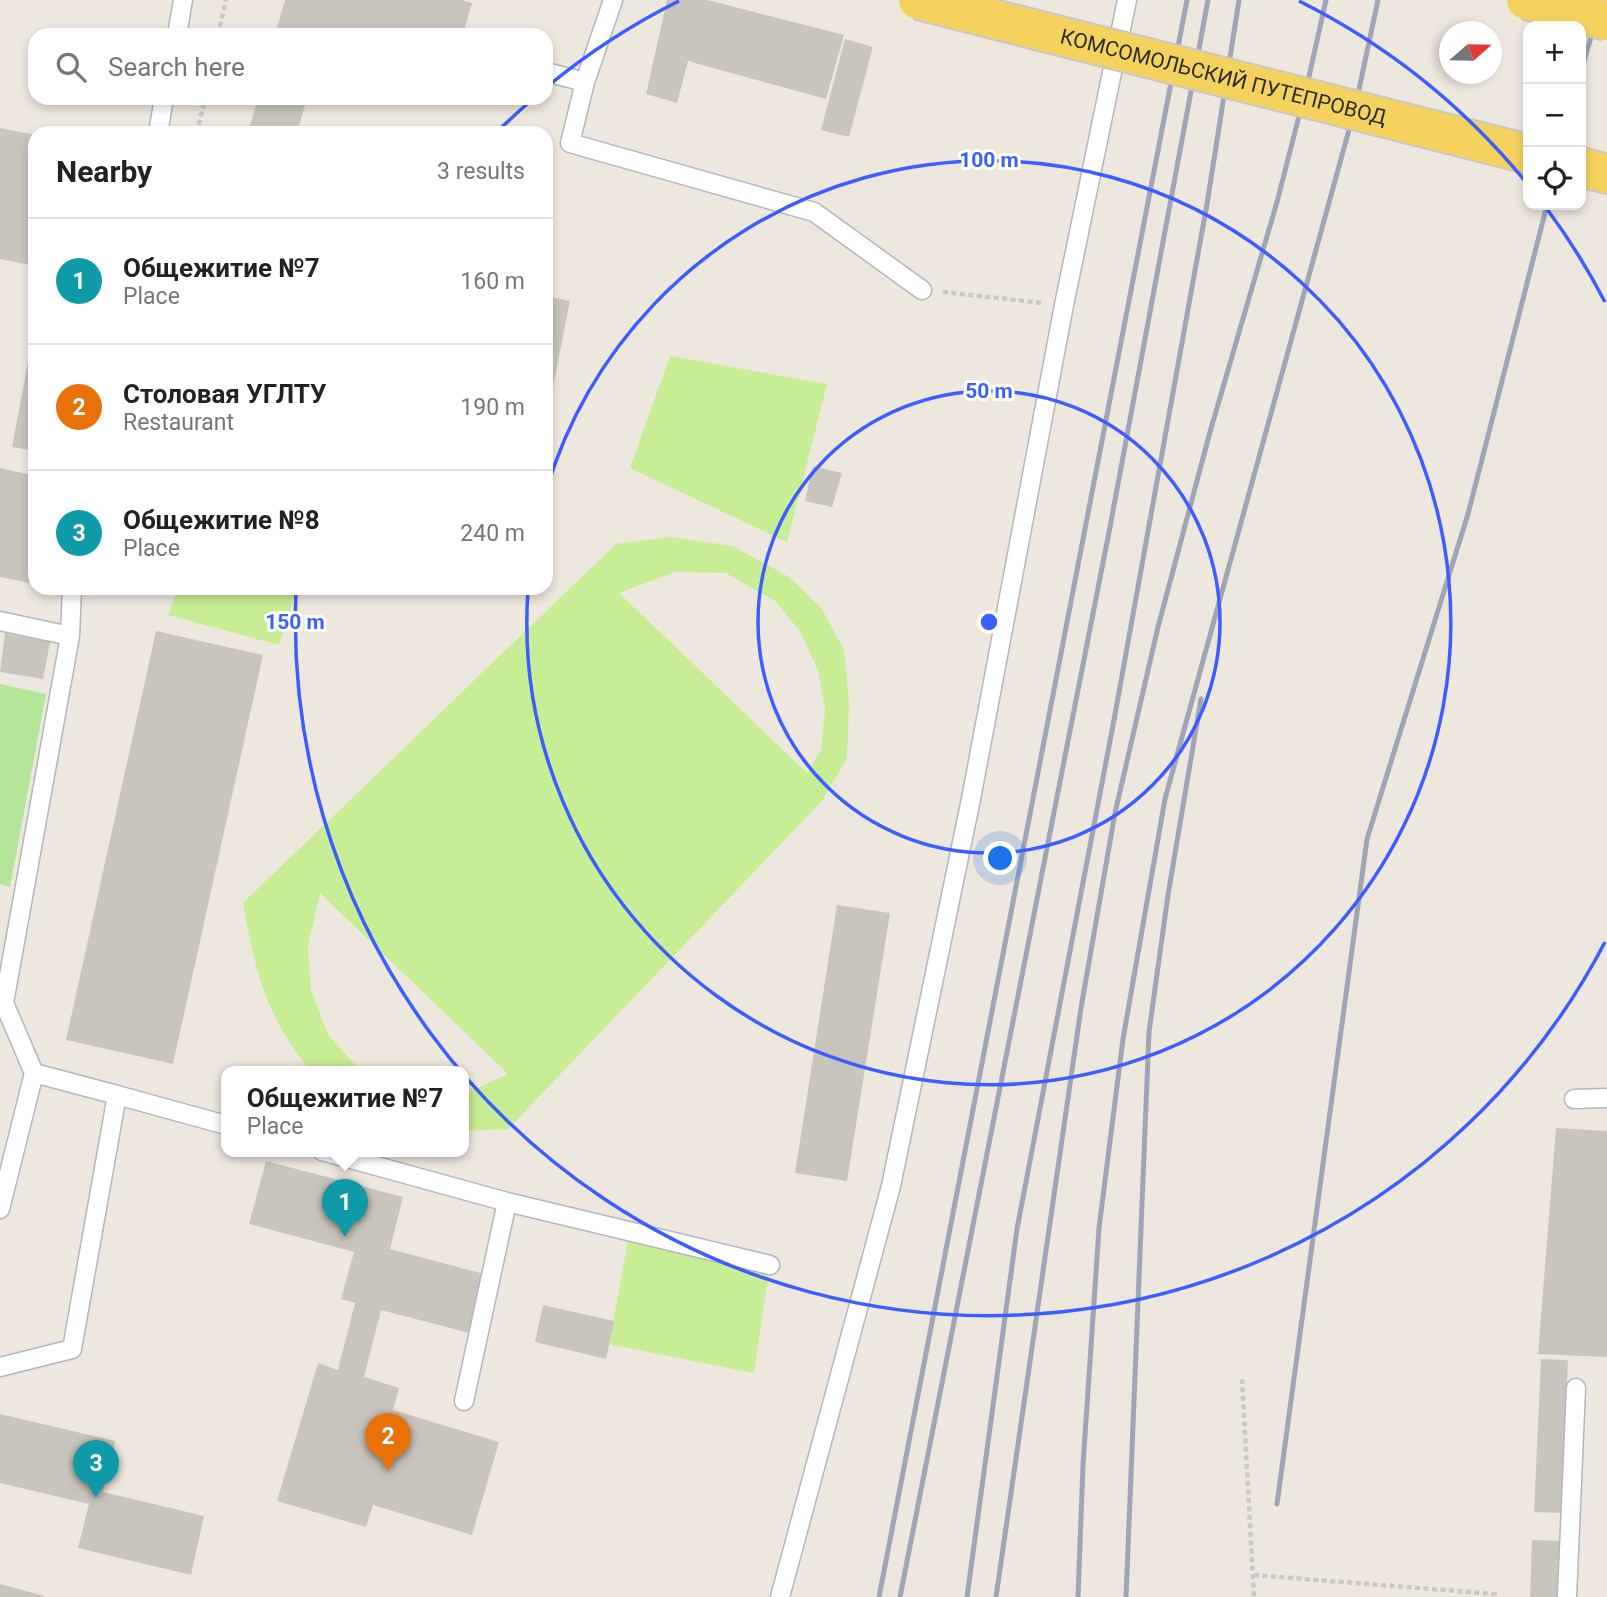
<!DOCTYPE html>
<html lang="en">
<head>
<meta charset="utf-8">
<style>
  :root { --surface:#fff; --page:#f6f6f6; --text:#222; --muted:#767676; --line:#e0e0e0; --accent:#ea580c }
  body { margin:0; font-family:Roboto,sans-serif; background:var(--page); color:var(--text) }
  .controls { position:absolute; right:21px; top:21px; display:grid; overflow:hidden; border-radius:14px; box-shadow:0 4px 10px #0003 }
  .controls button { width:63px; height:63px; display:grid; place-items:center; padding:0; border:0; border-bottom:2px solid var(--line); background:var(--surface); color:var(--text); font:35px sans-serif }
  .compass { position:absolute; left:1439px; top:21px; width:63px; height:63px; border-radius:50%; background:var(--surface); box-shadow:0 4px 10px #0003; rotate:70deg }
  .you { position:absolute; left:1001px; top:859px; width:24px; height:24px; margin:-18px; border:5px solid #fff; border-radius:50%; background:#1a73e8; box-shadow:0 0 0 10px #1a73e833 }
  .badge { display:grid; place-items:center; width:46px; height:46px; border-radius:50%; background:var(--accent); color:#fff; font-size:23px; font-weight:700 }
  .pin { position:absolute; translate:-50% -58px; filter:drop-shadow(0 2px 4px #0008) }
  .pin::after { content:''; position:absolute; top:37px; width:24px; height:21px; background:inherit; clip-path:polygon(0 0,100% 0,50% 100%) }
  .popup { position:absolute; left:221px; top:1066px; width:248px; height:91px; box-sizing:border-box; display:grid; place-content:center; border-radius:14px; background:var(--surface); filter:drop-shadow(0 2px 5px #0005); font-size:23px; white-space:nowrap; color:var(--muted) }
  .popup b { font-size:26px; color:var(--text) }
  .popup::after { content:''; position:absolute; left:50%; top:100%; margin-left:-14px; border:14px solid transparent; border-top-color:var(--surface) }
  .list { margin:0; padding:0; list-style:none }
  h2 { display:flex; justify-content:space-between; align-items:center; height:91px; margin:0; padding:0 28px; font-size:30px }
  h2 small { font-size:23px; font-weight:400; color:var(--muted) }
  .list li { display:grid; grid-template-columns:46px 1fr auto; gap:21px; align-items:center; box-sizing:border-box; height:126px; padding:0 28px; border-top:2px solid var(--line) }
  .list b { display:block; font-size:26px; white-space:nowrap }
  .list p { margin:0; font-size:23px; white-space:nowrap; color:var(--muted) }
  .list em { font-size:23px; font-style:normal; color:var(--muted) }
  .icon { flex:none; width:38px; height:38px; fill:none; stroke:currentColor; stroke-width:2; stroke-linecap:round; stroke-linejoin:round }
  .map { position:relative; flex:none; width:1607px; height:1597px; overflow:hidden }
  .search { position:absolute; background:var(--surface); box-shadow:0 4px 10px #0003; left:28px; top:28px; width:525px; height:77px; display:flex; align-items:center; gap:18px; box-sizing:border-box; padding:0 24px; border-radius:21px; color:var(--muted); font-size:26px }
  .panel { position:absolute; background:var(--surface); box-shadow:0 4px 10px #0003; left:28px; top:126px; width:525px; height:469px; border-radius:21px }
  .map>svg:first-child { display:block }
  .green { fill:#b3e699 }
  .pitch { fill:#c7ed95; fill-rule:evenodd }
  .building { fill:#c9c5bc }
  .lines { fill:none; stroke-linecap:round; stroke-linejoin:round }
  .lane-casing { stroke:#b2b5c0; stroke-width:21 }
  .primary-casing { stroke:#c8c8c8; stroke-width:42 }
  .path { stroke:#c8c8c8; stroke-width:4.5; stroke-dasharray:5 3.5; stroke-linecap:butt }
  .lane { stroke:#fff; stroke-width:18 }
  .primary { stroke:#f5d25d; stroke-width:38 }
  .rail { stroke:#a0a4b7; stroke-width:5 }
  .primary-bridge-casing { stroke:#c8c8c8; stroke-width:42; stroke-linecap:butt }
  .primary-bridge { stroke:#f5d25d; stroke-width:38 }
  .ring { fill:none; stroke:#3a5eff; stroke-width:3.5 }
  .labels { text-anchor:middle; stroke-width:6; stroke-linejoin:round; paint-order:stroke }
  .street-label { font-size:21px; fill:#2c2c2c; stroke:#fff }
  .centre { fill:#3a5eff; stroke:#fff; stroke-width:3.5 }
  .ring-label { font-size:21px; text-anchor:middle; font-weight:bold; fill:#3a5eff; stroke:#fff; stroke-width:6; stroke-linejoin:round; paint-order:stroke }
</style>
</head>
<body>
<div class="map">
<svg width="1607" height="1597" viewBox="0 0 1607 1597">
  <rect width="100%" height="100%" fill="#eee7de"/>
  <path class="green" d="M0 684 46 694 10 887 0 884Z"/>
  <path class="pitch" d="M670 356 827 384 787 542 630 468Z
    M670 537 733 546 789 577 822 609 844 650 849 703 847 758 822 801 508 1129 464 1131V1094L508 1074 320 893 308 946 311 990 328 1035 361 1071H311C265 1017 255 969 243 903L616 544ZM675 572 726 573 775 601 800 631 818 670 825 710 821 750 807 773 619 593Z
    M179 588H297L279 645 168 615Z
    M629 1236 770 1265 754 1373 609 1344Z"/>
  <path class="building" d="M285 0H462L472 3 463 35H275Z
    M667 0H707L844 35 826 99 688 61 677 103 646 94Z
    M845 39 873 47 849 137 821 130Z
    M258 98H307L297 133H248Z
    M0 128 35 135V266L0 259Z
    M546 296 570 301 553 387 546 385Z
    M34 330H35V451L12 447Z
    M813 466 842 473 832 507 805 501Z
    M0 468 35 476V584L0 577Z
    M156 631 263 655 173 1064 66 1040Z
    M5 633 50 642 43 679 0 672Z
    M837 905 890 913 847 1181 795 1173Z
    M1556 1128 1607 1131V1357L1538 1354Z
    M266 1161 403 1197 390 1249 488 1275 473 1334 381 1310 364 1377 399 1388 393 1410 499 1442 472 1535 373 1505 366 1527 277 1501 318 1363 338 1370 355 1303 341 1299 354 1252 249 1224Z
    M543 1305 614 1321 606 1359 535 1342Z
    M1541 1359 1568 1360 1561 1513 1534 1512Z
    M0 1414 115 1441 103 1492 204 1516 191 1575 78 1548 89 1504 0 1483Z
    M1532 1540 1561 1541 1559 1597H1530Z
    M0 1584 44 1596V1597H0Z"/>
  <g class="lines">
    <defs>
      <path id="lane" d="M177 35 183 0
        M546 72 585 82 613 0
        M585 82 570 143 814 212 922 290
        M158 133 164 98
        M0 621 70 636
        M117 1095 226 1125
        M1574 1099 1607 1098
        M322 1151 507 1202 770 1265
        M0 1209 34 1073
        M0 1367 72 1349 117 1095 34 1073 4 1003 70 636 72 588
        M464 1401 507 1202
        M780 1597 891 1186 971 799 1064 305 1127 0
        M1567 1597 1576 1388"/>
      <path id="primary" d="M1581 167 1607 174"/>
    </defs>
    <use href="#lane" class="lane-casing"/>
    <use href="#primary" class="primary-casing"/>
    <path class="path" d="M218 35 226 0
      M197 133 205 98
      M943 292 1043 303
      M178 588H179
      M1242 1379 1254 1597
      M1254 1575 1495 1594V1597"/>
    <use href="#lane" class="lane"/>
    <use href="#primary" class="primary"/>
    <path class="rail" d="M1581 71 1602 0
      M1277 1504 1367 839 1468 514 1547 205
      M879 1597 1187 0
      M900 1597 1110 527 1208 0
      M967 1597 1017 1229 1114 720 1207 204 1239 0
      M996 1597 1081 1008 1115 813 1158 627 1210 432 1277 202 1308 81 1326 0
      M1078 1597 1083 1465 1099 1228 1123 1039 1165 799 1355 108 1378 0
      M1126 1597 1149 1032 1168 895 1201 699"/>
    <defs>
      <g id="primary-bridge">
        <path id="s1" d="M918 0 1528 154"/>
        <path d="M1526 0 1607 21"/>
      </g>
    </defs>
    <use href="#primary-bridge" class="primary-bridge-casing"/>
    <use href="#primary-bridge" class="primary-bridge"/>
  </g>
  <g class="ring">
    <circle cx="989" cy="622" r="231"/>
    <path d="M546 491A462 462 0 1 1 528 590"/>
    <path d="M1605 942A694 694 0 0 1 296 592M498 131A694 694 0 0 1 534 98M548 86A694 694 0 0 1 679 1M1299 1A694 694 0 0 1 1525 181M1547 209A694 694 0 0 1 1605 302"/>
  </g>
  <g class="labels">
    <g class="street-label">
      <text dy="7" stroke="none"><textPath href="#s1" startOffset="315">КОМСОМОЛЬСКИЙ ПУТЕПРОВОД</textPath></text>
    </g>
  </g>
  <circle cx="989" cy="622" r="10" class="centre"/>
  <g class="ring-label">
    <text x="989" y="167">100 m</text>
    <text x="989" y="398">50 m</text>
    <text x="295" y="629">150 m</text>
  </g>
</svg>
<div class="controls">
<button>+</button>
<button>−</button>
<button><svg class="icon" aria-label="locate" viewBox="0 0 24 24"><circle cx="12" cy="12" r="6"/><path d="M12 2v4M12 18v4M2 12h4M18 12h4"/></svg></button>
</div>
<svg class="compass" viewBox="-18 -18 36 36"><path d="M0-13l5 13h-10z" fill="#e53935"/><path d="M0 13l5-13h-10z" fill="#767676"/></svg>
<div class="you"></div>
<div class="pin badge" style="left:345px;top:1237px;background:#0f9aa8">1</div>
<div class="popup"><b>Общежитие №7</b>Place</div>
<div class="pin badge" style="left:388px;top:1471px;background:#e8710a">2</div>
<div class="pin badge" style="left:96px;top:1498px;background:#0f9aa8">3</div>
<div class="search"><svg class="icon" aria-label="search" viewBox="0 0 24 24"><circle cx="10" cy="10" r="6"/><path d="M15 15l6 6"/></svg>Search here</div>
<section class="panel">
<h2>Nearby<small>3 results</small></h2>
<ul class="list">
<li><span class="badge" style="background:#0f9aa8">1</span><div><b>Общежитие №7</b><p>Place</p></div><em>160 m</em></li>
<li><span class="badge" style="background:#e8710a">2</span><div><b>Столовая УГЛТУ</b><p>Restaurant</p></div><em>190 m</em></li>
<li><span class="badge" style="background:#0f9aa8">3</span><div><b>Общежитие №8</b><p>Place</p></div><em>240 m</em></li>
</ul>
</section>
</div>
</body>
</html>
